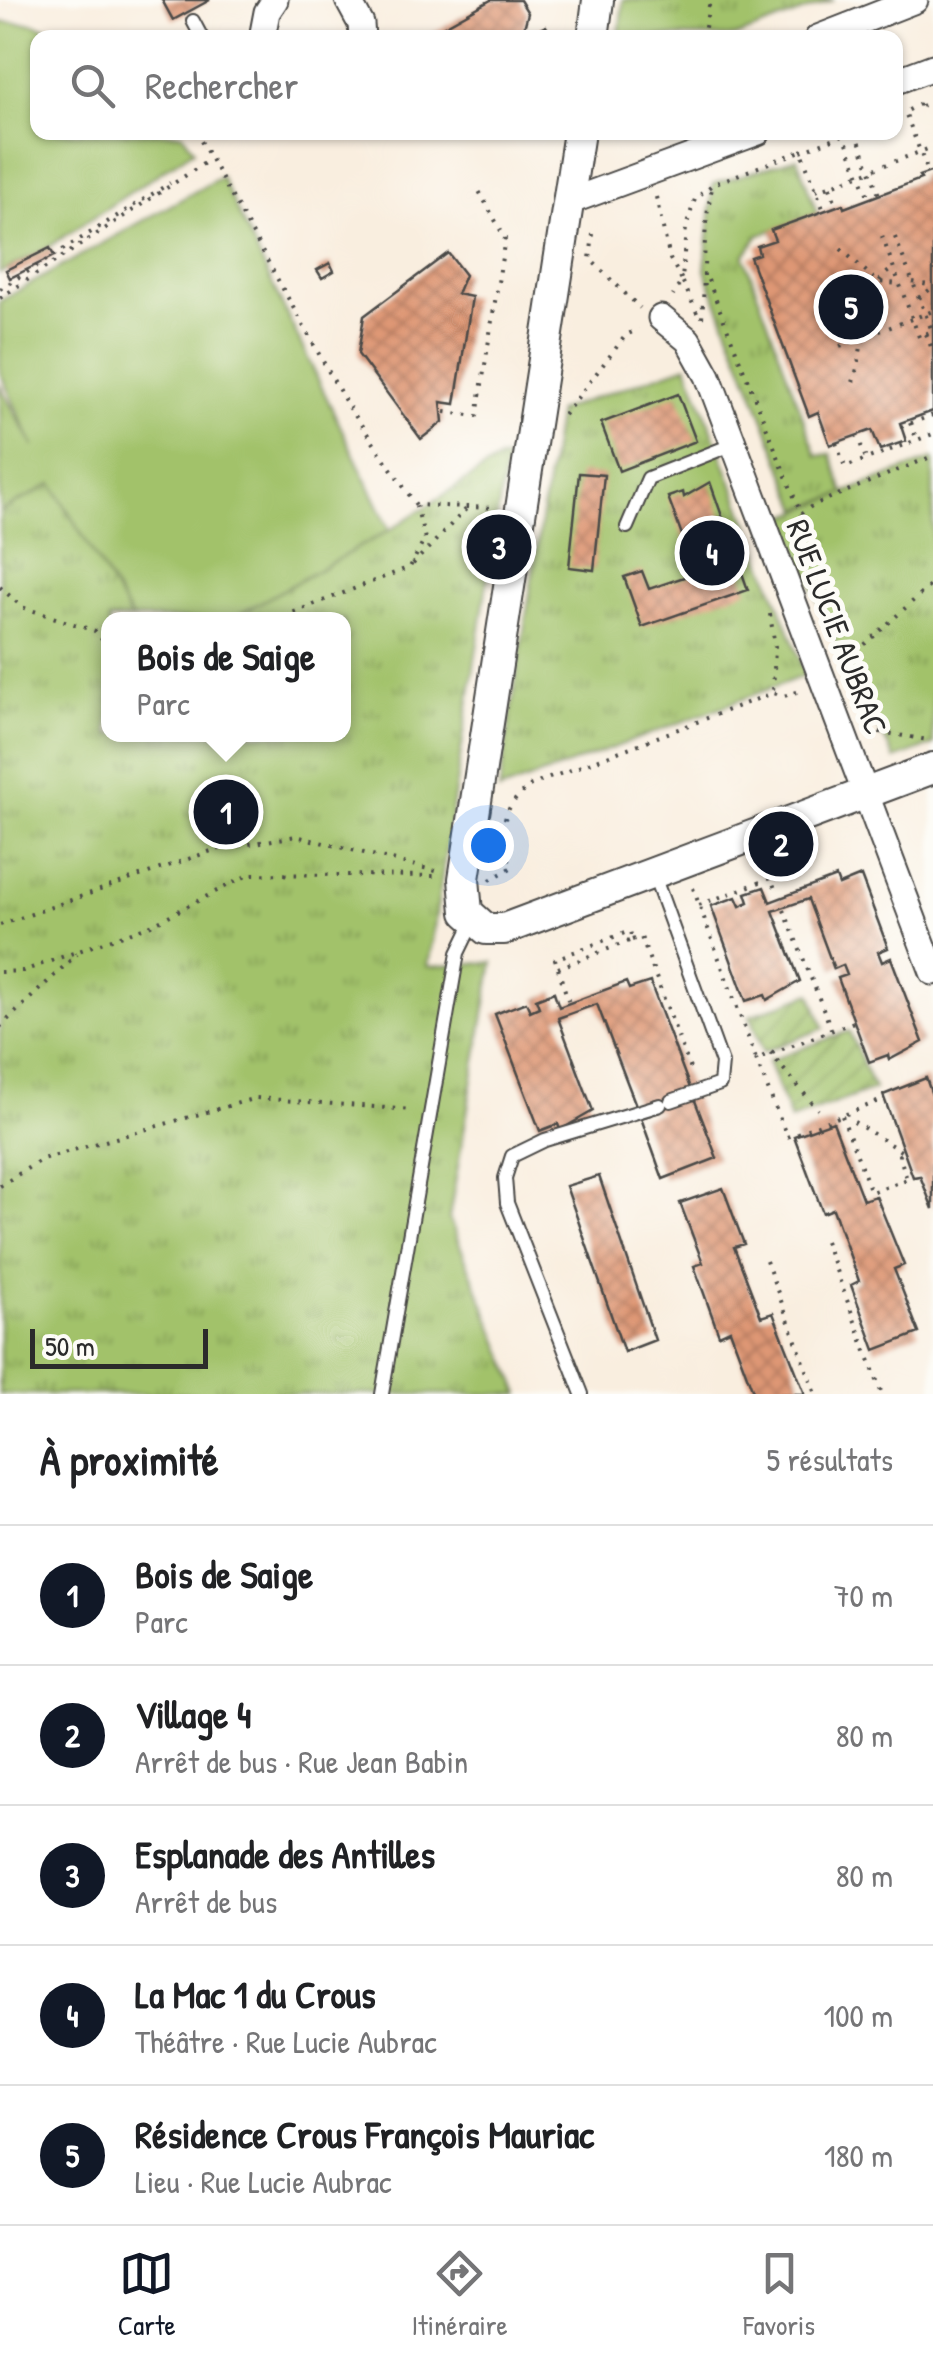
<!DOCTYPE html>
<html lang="fr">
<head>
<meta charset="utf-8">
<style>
  :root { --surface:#fff; --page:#f2f2f2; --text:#202124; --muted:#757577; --line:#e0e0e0; --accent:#111827 }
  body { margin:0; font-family:"Patrick Hand",sans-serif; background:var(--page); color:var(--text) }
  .scale { position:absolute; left:30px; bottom:25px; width:178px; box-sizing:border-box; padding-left:10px; border:5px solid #2b2b2b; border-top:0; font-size:28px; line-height:35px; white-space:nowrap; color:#2b2b2b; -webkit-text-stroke:8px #fdfcf7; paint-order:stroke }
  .you { position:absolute; left:488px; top:845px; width:35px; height:35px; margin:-25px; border:8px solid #fff; border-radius:50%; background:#1a73e8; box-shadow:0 0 0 15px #1a73e833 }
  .badge { display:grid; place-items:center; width:65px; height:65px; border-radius:50%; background:var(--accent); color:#fff; font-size:32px; font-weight:700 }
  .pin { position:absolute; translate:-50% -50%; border:5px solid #fff; box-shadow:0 2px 10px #0006 }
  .popup { position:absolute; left:101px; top:612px; width:250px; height:130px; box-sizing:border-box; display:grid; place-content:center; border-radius:20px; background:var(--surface); filter:drop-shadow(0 2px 8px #0005); font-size:32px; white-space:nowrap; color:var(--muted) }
  .popup b { font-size:38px; color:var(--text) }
  .popup::after { content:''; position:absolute; left:50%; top:100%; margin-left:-20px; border:20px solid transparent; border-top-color:var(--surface) }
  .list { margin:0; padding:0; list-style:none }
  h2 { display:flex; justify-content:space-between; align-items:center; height:130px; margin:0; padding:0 40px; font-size:42px }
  h2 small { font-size:32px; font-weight:400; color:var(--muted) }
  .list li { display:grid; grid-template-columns:65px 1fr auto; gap:30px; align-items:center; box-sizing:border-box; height:140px; padding:0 40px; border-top:2px solid var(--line) }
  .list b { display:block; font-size:38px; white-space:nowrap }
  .list p { margin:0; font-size:32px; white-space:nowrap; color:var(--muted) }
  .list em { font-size:32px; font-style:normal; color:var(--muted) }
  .icon { flex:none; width:55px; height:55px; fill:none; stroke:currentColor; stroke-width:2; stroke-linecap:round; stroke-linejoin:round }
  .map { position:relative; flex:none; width:933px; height:1394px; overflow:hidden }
  .search { position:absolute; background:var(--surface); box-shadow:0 2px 8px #0004; left:30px; right:30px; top:30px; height:110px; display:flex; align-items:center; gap:25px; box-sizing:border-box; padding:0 35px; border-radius:20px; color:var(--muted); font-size:38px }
  .sheet { height:830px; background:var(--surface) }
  nav { display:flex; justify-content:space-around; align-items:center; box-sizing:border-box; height:140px; border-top:2px solid var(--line); background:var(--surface); font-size:28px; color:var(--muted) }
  nav a { display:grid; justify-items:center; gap:5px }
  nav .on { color:var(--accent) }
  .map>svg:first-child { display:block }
  .grass { fill:#a2c26a; stroke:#66764a; stroke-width:2.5 }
  .park { fill:url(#park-tufts); stroke:#66764a; stroke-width:2.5 }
  .garden { fill:url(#garden-furrows); stroke:#66764a; stroke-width:2.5 }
  .building { fill:url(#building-cross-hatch) }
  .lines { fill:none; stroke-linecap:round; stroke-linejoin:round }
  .service-casing { stroke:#4a4846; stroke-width:16 }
  .minor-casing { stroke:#4a4846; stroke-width:29 }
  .tertiary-casing { stroke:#4a4846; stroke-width:34 }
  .path { stroke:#4a4846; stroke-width:4; stroke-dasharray:2.5 8; stroke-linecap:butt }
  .service { stroke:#fff; stroke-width:12 }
  .minor { stroke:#fff; stroke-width:25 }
  .tertiary { stroke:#fff; stroke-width:30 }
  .labels { text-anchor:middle; stroke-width:10; stroke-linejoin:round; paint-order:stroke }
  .street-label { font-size:32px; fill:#2b2b2b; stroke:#fdfcf7 }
</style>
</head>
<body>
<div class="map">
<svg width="933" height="1394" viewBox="0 0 933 1394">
  <defs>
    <pattern id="park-tufts" width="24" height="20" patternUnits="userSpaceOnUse" patternTransform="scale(2.5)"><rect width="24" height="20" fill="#a2c26a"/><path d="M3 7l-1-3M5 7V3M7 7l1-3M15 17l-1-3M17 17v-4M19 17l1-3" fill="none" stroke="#849e57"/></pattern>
    <pattern id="garden-furrows" width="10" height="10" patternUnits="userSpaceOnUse" patternTransform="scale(2.5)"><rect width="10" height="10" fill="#a2c26a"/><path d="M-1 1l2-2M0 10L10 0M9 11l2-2" fill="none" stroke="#849e57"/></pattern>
    <pattern id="building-cross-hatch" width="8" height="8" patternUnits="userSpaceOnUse" patternTransform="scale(2.5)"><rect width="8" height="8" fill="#de9775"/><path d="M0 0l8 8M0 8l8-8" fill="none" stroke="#b47b60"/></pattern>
  </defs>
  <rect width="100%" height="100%" fill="#fdfcf7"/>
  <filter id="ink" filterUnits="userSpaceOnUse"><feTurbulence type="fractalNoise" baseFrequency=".01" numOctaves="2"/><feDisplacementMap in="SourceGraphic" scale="20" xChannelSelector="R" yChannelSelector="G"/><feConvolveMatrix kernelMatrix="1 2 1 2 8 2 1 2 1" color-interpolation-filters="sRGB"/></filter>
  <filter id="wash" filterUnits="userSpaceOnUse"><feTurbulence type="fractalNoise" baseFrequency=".0048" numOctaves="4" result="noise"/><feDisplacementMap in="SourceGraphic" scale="40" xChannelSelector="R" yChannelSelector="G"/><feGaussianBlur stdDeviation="2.25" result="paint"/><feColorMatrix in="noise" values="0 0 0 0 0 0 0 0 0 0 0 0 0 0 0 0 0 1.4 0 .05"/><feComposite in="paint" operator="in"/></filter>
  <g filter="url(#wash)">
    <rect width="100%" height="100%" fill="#f9eedf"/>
    <path class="grass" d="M0 22 34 24 76 37 38 38V132L182 133 194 150 50 246 0 273Z
      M221 177 390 530 231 619H132L52 484 0 512V386L34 447 0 373V301Z"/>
    <path class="park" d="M623 0H834L735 37H619Z
      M797 158 817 213 759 235 744 256 817 456 831 454 844 493 933 459V745L895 759 848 671 783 517 842 494 799 509 705 270 713 184Z
      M687 365 806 675 499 791 558 411Z
      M499 459H506L428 967 493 962 449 1218 520 1394H0V512L52 484 132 619 109 620V734H344V620L231 619 390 530Z"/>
    <path class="garden" d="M811 993 824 1028 763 1052 750 1016Z
      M849 1031 874 1089 790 1120 768 1061Z"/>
    <g id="blocks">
      <path class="building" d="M162 0H210L173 20Z
        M491 0H520L528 13 523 32 515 38H423Z
        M546 26 552 38H540L536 31Z
        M933 171V411L900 423 906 441 880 450 872 430 830 445 818 412 809 416 750 257 759 254 757 246 775 240 771 230 843 204 844 208 921 179 919 176Z
        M50 248 54 256 10 278 6 270Z
        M448 253 465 275 457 294 472 297 455 404 441 402 443 422 421 439 358 354 364 316Z
        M330 263 334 271 322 278 317 270Z
        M678 394 696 441 619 471 601 423Z
        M579 473 604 475 594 570 569 567Z
        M710 482 748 590 642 627 624 577 642 571 649 589 696 573 668 497 683 492 684 497Z
        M861 876 888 948 878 952 882 962 891 958 923 1042 889 1060 888 1055 869 1062 838 978 847 975 843 965 834 969 808 899 773 911 800 981 767 1000 765 995 746 1001 711 906 736 897 740 906 749 902 746 893 764 887 770 902 836 877 839 885Z
        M626 982 629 989 650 982 690 1088 669 1096 694 1098 717 1158 663 1179 641 1118 662 1111 637 1108 597 1004 558 1018 593 1111 560 1130 558 1124 540 1131 495 1014 526 1002 530 1011 539 1007 536 999 554 992 559 1007Z
        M926 1078 933 1098V1209L920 1176 913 1177 883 1095Z
        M833 1122 863 1200 876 1196 904 1265 894 1269 919 1333 875 1350 851 1285 859 1281 833 1209 823 1213 794 1136Z
        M599 1176 655 1340 624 1352 566 1186Z
        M723 1188 744 1244 734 1247 761 1317 773 1313 805 1394H754L730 1330 719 1335 694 1266 703 1263 680 1203Z"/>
    </g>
  </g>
  <g filter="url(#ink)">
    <use href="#blocks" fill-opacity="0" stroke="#4a4846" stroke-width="2.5"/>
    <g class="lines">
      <defs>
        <path id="service" d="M193 21 202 38
          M627 527 648 478 734 444
          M653 873 722 1063 720 1084 671 1101
          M382 1394 458 953 474 920
          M582 1394 507 1203 505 1178 512 1156 545 1140 660 1105"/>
        <path id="minor" d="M348 0 361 24 362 38
          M262 38 267 12 275 0
          M818 38 915 0
          M896 81 933 67
          M568 202 758 132
          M661 318 688 340 708 376 933 972"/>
        <path id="tertiary" d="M593 38 598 0
          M579 132 464 879 467 912 486 929H504L933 768"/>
      </defs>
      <use href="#service" class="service-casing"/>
      <use href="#minor" class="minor-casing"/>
      <use href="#tertiary" class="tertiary-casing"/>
      <path class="path" d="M703 38 710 0
        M920 104 905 112 928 172
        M921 106 933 101
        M196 132 345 401 416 505
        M856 132 879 195
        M843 133 869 198
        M801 151 851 132
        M830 187 837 206
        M816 191 933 147
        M656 197 670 259 682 280 673 296
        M593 234 590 259 640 308
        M882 236 919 337 932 331 893 232
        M841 249 878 282 899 284
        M708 280 801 514 814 581
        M913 282 933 286
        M0 289 170 183
        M0 298 206 162
        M919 298 933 287
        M697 313 682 280 686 227 695 199 713 184 801 151 824 211
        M702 318C706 269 701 233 713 184
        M926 334 933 352
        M840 346 933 311
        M853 382C865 350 862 284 893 269
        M445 412 477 416 505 238 479 191
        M564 415 626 335 639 329
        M910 423 917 440
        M901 427 933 415
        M857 435 866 459
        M836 443 845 467 933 434
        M801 514 813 505 933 456
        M413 564 468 507
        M0 587 22 607 95 631 109 648
        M770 614 775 647 773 693
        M274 620 410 567 425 539 416 505 494 508
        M843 664 847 653 863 646 933 583
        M865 717 880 732 928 740
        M490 880 511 868C503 830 495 813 531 785L773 693 784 696 803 690
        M693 888 756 1059 854 1022
        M699 905 771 878 777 894
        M784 910 832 1031
        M0 925 214 850 296 836 436 871
        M632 940 641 937 692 1074
        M558 968 632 940 630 931 555 959 569 1003
        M0 972 23 971 151 925 250 874 435 876
        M0 1027 77 954
        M770 1053 818 1110
        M756 1059 787 1137 885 1099
        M842 1116 871 1192 913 1177
        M854 1122 904 1153 899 1155 907 1179
        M0 1186 42 1159 256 1098 413 1110
        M825 1241 882 1394
        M766 1261 816 1394"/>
      <use href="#service" class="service"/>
      <use href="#minor" class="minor"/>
      <use href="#tertiary" class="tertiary"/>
    </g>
  </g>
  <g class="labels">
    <g class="street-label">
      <text transform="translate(837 627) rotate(69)" y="11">RUE LUCIE AUBRAC</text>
    </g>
  </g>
</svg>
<div class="scale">50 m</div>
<div class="you"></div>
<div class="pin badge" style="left:226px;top:812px">1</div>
<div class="popup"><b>Bois de Saige</b>Parc</div>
<div class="pin badge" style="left:781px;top:844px">2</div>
<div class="pin badge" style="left:499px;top:547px">3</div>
<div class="pin badge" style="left:712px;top:553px">4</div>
<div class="pin badge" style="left:851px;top:307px">5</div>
<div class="search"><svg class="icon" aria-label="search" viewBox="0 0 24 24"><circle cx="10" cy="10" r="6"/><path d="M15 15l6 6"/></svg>Rechercher</div>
</div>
<section class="sheet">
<h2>À proximité<small>5 résultats</small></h2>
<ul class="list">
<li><span class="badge">1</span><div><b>Bois de Saige</b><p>Parc</p></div><em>70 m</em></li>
<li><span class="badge">2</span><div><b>Village 4</b><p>Arrêt de bus · Rue Jean Babin</p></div><em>80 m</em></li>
<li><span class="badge">3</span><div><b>Esplanade des Antilles</b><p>Arrêt de bus</p></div><em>80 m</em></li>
<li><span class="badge">4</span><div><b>La Mac 1 du Crous</b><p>Théâtre · Rue Lucie Aubrac</p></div><em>100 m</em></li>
<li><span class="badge">5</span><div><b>Résidence Crous François Mauriac</b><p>Lieu · Rue Lucie Aubrac</p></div><em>180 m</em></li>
</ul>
</section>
<nav>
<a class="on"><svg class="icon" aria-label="map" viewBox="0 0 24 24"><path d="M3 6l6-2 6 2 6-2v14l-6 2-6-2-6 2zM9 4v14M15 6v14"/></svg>Carte</a>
<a><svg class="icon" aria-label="directions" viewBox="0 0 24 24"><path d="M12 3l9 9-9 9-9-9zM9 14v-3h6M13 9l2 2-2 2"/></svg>Itinéraire</a>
<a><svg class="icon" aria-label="saved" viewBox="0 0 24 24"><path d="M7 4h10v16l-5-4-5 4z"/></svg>Favoris</a>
</nav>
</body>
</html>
